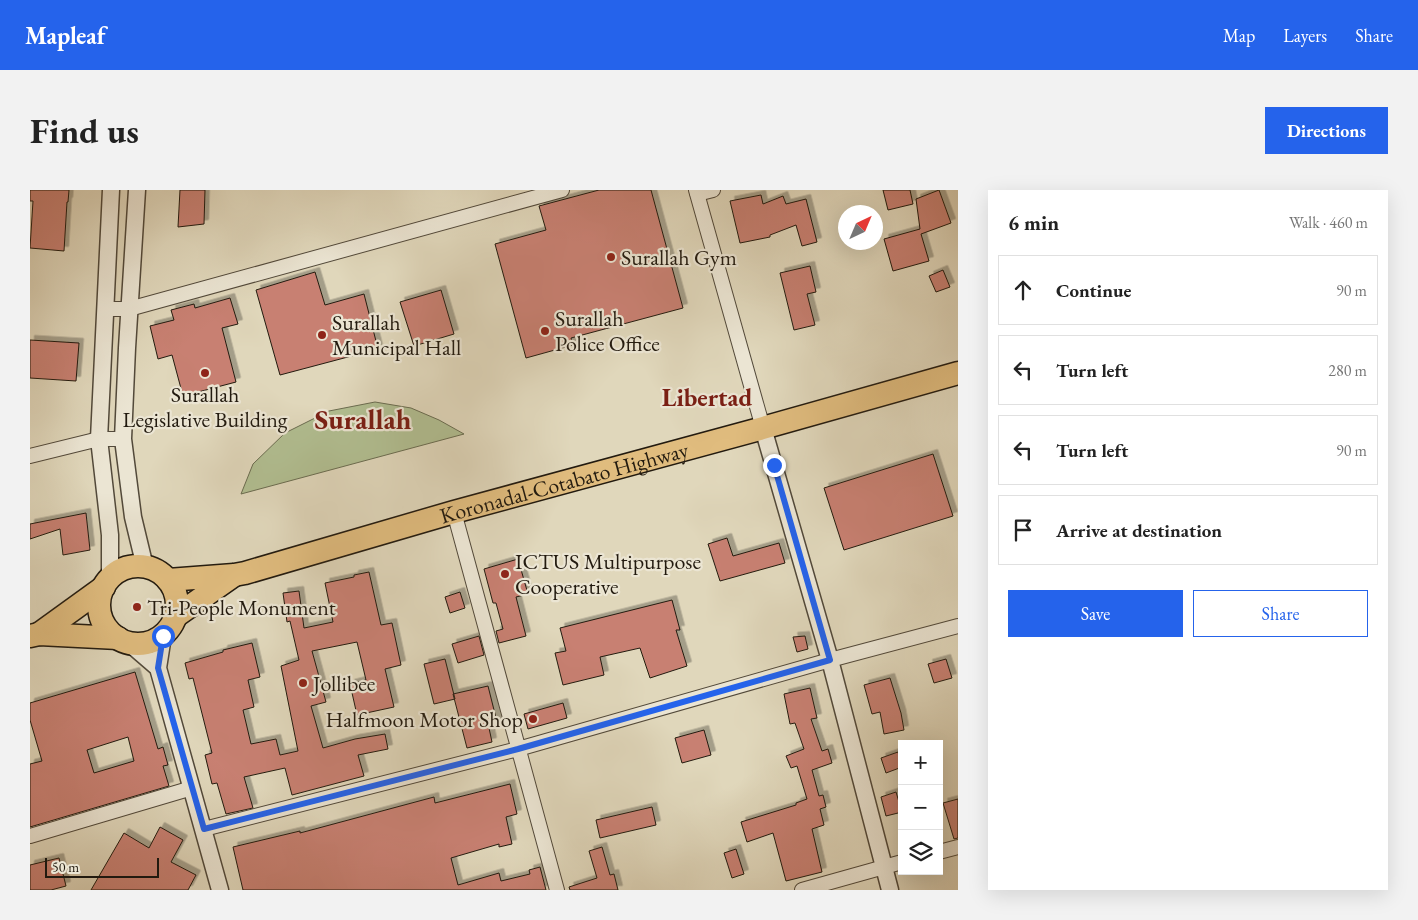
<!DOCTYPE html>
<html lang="en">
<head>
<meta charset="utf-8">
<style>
  :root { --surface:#fff; --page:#f2f2f2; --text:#222; --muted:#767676; --line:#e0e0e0; --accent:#2563eb }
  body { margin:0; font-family:"EB Garamond",serif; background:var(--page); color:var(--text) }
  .controls { position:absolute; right:15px; bottom:15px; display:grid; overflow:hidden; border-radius:0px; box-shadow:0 5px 20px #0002 }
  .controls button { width:45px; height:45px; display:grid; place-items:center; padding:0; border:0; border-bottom:1px solid var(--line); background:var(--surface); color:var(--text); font:25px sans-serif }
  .compass { position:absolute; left:808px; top:15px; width:45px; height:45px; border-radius:50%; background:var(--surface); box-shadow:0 5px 20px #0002; rotate:44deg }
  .scale { position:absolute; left:15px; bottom:12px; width:114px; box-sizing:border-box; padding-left:5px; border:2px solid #221a0f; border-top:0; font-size:14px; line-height:18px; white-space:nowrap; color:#221a0f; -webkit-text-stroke:4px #ebe5d3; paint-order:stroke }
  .stop { position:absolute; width:15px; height:15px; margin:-11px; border:4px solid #2563eb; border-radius:50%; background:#fff }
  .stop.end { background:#2563eb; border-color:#fff; box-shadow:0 1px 5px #0008 }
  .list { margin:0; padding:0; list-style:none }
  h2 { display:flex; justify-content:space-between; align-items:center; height:65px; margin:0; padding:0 20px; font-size:21px }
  h2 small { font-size:16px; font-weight:400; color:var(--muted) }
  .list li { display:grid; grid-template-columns:32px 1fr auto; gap:15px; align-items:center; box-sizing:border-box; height:70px; margin:0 10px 10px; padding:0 10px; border:1px solid var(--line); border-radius:0px }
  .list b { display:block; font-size:19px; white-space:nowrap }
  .list em { font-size:16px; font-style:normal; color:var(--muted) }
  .actions { display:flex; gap:10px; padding:15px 20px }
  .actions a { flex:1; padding:11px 0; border:1px solid var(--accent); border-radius:0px; text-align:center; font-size:18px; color:var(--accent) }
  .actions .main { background:var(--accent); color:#fff }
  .icon { flex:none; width:28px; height:28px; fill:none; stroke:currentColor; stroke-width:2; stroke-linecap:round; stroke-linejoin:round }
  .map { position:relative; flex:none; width:928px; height:700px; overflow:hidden; border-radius:0px }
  header { display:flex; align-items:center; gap:30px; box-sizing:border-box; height:70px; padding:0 25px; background:var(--accent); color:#fff }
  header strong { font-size:24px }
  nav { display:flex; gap:28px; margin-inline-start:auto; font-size:18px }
  .intro { display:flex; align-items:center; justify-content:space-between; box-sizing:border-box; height:120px; padding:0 30px }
  h1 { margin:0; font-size:35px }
  .button { padding:12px 22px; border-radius:0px; background:var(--accent); color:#fff; font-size:18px; font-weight:700 }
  main { display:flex; gap:30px; padding:0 30px }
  aside { flex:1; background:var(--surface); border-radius:0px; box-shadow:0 5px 20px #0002 }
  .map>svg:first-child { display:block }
  .green { fill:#b1be91; stroke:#6a6c50 }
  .building { fill:#c88072; stroke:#221a0f; fill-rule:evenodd; filter:url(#shadow) }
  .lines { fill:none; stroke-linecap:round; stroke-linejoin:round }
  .minor-casing { stroke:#52493a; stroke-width:16 }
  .tertiary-casing { stroke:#52493a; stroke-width:19 }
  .trunk-casing { stroke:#221a0f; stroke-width:25 }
  .minor { stroke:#ebe5d3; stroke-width:14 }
  .tertiary { stroke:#ebe5d3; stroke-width:16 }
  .trunk { stroke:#e0bc7e; stroke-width:22 }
  .route { stroke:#2563eb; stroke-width:6 }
  .poi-dot { fill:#8f2418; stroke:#ebe5d3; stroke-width:2 }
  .labels { text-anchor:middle; stroke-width:4.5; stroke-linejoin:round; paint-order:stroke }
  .poi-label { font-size:22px; fill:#221a0f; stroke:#ebe5d3; text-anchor:start }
  .street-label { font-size:22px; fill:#221a0f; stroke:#ebe5d3 }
  .quarter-label { font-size:25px; font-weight:bold; fill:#7a1f14; stroke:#ebe5d3 }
  .district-label { font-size:28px; font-weight:bold; fill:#7a1f14; stroke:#ebe5d3 }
</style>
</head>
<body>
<header>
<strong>Mapleaf</strong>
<nav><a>Map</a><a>Layers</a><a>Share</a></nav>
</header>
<div class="intro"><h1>Find us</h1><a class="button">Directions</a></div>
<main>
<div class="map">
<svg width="928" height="700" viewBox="0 0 928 700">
  <defs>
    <filter id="shadow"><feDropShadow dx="4.5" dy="-4.5" stdDeviation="0" flood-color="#0004"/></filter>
  </defs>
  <rect width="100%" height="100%" fill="#e0d7bb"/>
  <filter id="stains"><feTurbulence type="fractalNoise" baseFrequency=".004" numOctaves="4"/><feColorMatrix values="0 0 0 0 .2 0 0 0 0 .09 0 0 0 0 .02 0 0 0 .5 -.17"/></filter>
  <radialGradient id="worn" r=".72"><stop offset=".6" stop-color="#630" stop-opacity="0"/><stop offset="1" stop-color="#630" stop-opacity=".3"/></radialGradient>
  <path class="green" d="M345 212 381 218 409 230 434 244 211 304 223 274 255 243 299 221Z"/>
  <path class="building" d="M0 0H39L38 12H37L34 61 0 58 3 11H0Z
    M150 0H175L174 34 148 37Z
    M569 0H621L653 118 541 148 543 155 496 168 465 54 516 40 509 16Z
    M853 0H880L883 14 858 20Z
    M909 0 921 33 891 44 899 71 863 81 854 49 890 39 886 9Z
    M731 5 733 14 753 6 756 14 776 9 787 52 772 56 766 35 740 45V47L710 53 700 11Z
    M780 76 786 102 777 104 785 135 764 140 750 83Z
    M913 80 920 97 906 102 899 86Z
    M285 82 295 115 334 104 348 159 250 185 226 100Z
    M411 100 424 144 384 156 370 112Z
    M200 108 208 134 192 138 206 192 153 206 142 165 128 169 120 136 144 130 141 120 164 114 165 118Z
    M0 150 49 153 46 191 0 188Z
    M903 264 923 326 814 360 794 298Z
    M56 323 60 360 33 365 30 339 0 349V334Z
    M697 348 703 366 749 353 755 373 690 391 678 354Z
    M488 369 498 404 486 407 496 446 469 453 466 441 473 439 466 413H463L454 379Z
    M339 382 351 435 362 433 371 475 355 479 364 517 327 525 320 494 336 490 327 452 282 461 296 512 281 516 293 558 325 549 355 544 358 559 328 565 334 586 262 605 255 578 214 587 223 618 196 624 187 593 182 594 175 565 182 563 163 488 159 489 155 473 193 462V460L222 453 230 487 218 490 224 517 213 520 221 554 246 549 250 565 268 561 251 476 269 470 260 431 257 432 253 403 269 401 274 438 303 432 295 393 324 387V385Z
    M430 402 435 418 420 423 415 407Z
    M642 410 650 440H646L657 476 620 488 610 458 570 467 574 485 533 495 525 463 536 461 530 438Z
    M449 446 454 465 428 473 422 454Z
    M775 446 778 459 767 462 763 447Z
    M415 469 425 509 404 514 394 474Z
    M916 469 922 488 904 493 898 474Z
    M105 482 128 559 133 557 138 575 133 576 139 596 0 637V574L12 571 0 530V513ZM98 547 104 571 64 583 57 560Z
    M860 488 871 523 874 540 854 544 850 522 842 524 834 495Z
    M458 496 468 536 459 538 462 552 437 558 423 504Z
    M780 498 787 528 781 529 792 561 798 559 802 573 782 580 789 606 793 605 796 617 790 619 794 635 782 639 792 682 756 691 743 643 717 652 711 632 766 615V613L777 609 767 576 761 578 756 566 774 559 765 533 760 534 754 504Z
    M533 513 537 528 498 539 494 524Z
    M674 540 681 565 652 573 645 548Z
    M868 562 872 577 856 583 851 568Z
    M480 594 487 624 476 627 482 654 469 657V654L421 668 428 695 469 683 471 691 500 684 499 680 510 677 516 700H213L203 657 270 641V643L404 607 405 613Z
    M866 602 872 622 856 626 851 607Z
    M928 609V648L924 649 913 613Z
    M622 617 626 635 570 648 566 630Z
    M130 637 153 650 141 672 166 685 158 700H61L94 643 119 658Z
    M572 657 580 685 584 684 588 700H540L539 697 567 688 559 661Z
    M706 659 714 684 702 688 694 663Z
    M29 668 36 696 21 700H0V675Z"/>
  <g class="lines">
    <defs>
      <path id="minor" d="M666 0 733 238
        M667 4 683 0
        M75 119H99L532 0
        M0 266 69 249H93
        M424 322 527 700
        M174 639 488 559 800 470 928 436
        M0 646 162 598
        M909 662 928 657
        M772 700 872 672"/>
      <path id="tertiary" d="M107 0 97 158 93 249 103 327 115 377
        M733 238 800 470 860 700
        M80 389V345L69 249 81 0
        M133 446 128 478 190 700
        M99 453 128 478"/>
      <g id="trunk">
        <circle cx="108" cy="415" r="39"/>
        <path id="s1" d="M138 390 204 385 215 383 424 322 733 238 928 183"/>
        <path d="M146 426 203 386"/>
        <path d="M9 444 74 397"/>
        <path d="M0 446 9 444 88 448"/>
      </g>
    </defs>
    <use href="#minor" class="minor-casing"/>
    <use href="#tertiary" class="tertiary-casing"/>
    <use href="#trunk" class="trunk-casing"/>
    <use href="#minor" class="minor"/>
    <use href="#tertiary" class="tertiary"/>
    <use href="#trunk" class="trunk"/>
  </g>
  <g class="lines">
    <path class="route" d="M133 446 128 478 174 639 488 559 800 470 744 275"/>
  </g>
  <g class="poi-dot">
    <circle cx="581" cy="67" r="5"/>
    <circle cx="515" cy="141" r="5"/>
    <circle cx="292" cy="145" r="5"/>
    <circle cx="175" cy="183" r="5"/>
    <circle cx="475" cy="384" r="5"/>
    <circle cx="107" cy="417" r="5"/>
    <circle cx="273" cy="493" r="5"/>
    <circle cx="503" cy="529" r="5"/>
  </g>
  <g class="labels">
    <g class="poi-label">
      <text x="591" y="75">Surallah Gym</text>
      <text x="525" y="136">Surallah<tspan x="525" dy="25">Police Office</tspan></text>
      <text x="302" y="140">Surallah<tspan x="302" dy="25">Municipal Hall</tspan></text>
      <text x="175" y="212" text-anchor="middle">Surallah<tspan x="175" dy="25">Legislative Building</tspan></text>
      <text x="485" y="379">ICTUS Multipurpose<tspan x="485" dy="25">Cooperative</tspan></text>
      <text x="117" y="425">Tri-People Monument</text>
      <text x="283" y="501">Jollibee</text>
      <text x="493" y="537" text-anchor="end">Halfmoon Motor Shop</text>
    </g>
    <g class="street-label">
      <text dy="8" stroke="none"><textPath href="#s1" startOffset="409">Koronadal-Cotabato Highway</textPath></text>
    </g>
    <g class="quarter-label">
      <text x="677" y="216">Libertad</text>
    </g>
    <g class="district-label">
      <text x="333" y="239">Surallah</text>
    </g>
  </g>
  <rect width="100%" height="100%" filter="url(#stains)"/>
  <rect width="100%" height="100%" fill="url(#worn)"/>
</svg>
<div class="controls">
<button>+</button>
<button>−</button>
<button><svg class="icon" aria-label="layers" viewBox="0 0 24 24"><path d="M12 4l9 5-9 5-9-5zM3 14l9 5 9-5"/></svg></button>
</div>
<svg class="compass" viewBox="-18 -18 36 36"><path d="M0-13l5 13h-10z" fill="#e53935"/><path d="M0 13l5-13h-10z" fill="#767676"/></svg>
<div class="scale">50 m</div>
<div class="stop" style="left:133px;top:446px"></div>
<div class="stop end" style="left:744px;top:275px"></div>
</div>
<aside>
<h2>6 min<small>Walk · 460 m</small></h2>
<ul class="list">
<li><svg class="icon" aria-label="ahead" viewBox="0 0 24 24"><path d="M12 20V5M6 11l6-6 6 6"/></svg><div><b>Continue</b></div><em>90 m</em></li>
<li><svg class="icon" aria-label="left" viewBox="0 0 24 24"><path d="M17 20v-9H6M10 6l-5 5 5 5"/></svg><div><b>Turn left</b></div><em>280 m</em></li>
<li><svg class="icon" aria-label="left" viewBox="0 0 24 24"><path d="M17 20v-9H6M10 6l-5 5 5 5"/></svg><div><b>Turn left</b></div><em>90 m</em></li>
<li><svg class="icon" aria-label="arrive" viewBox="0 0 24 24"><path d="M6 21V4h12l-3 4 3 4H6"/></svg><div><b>Arrive at destination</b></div></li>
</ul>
<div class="actions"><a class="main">Save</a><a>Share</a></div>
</aside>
</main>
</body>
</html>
